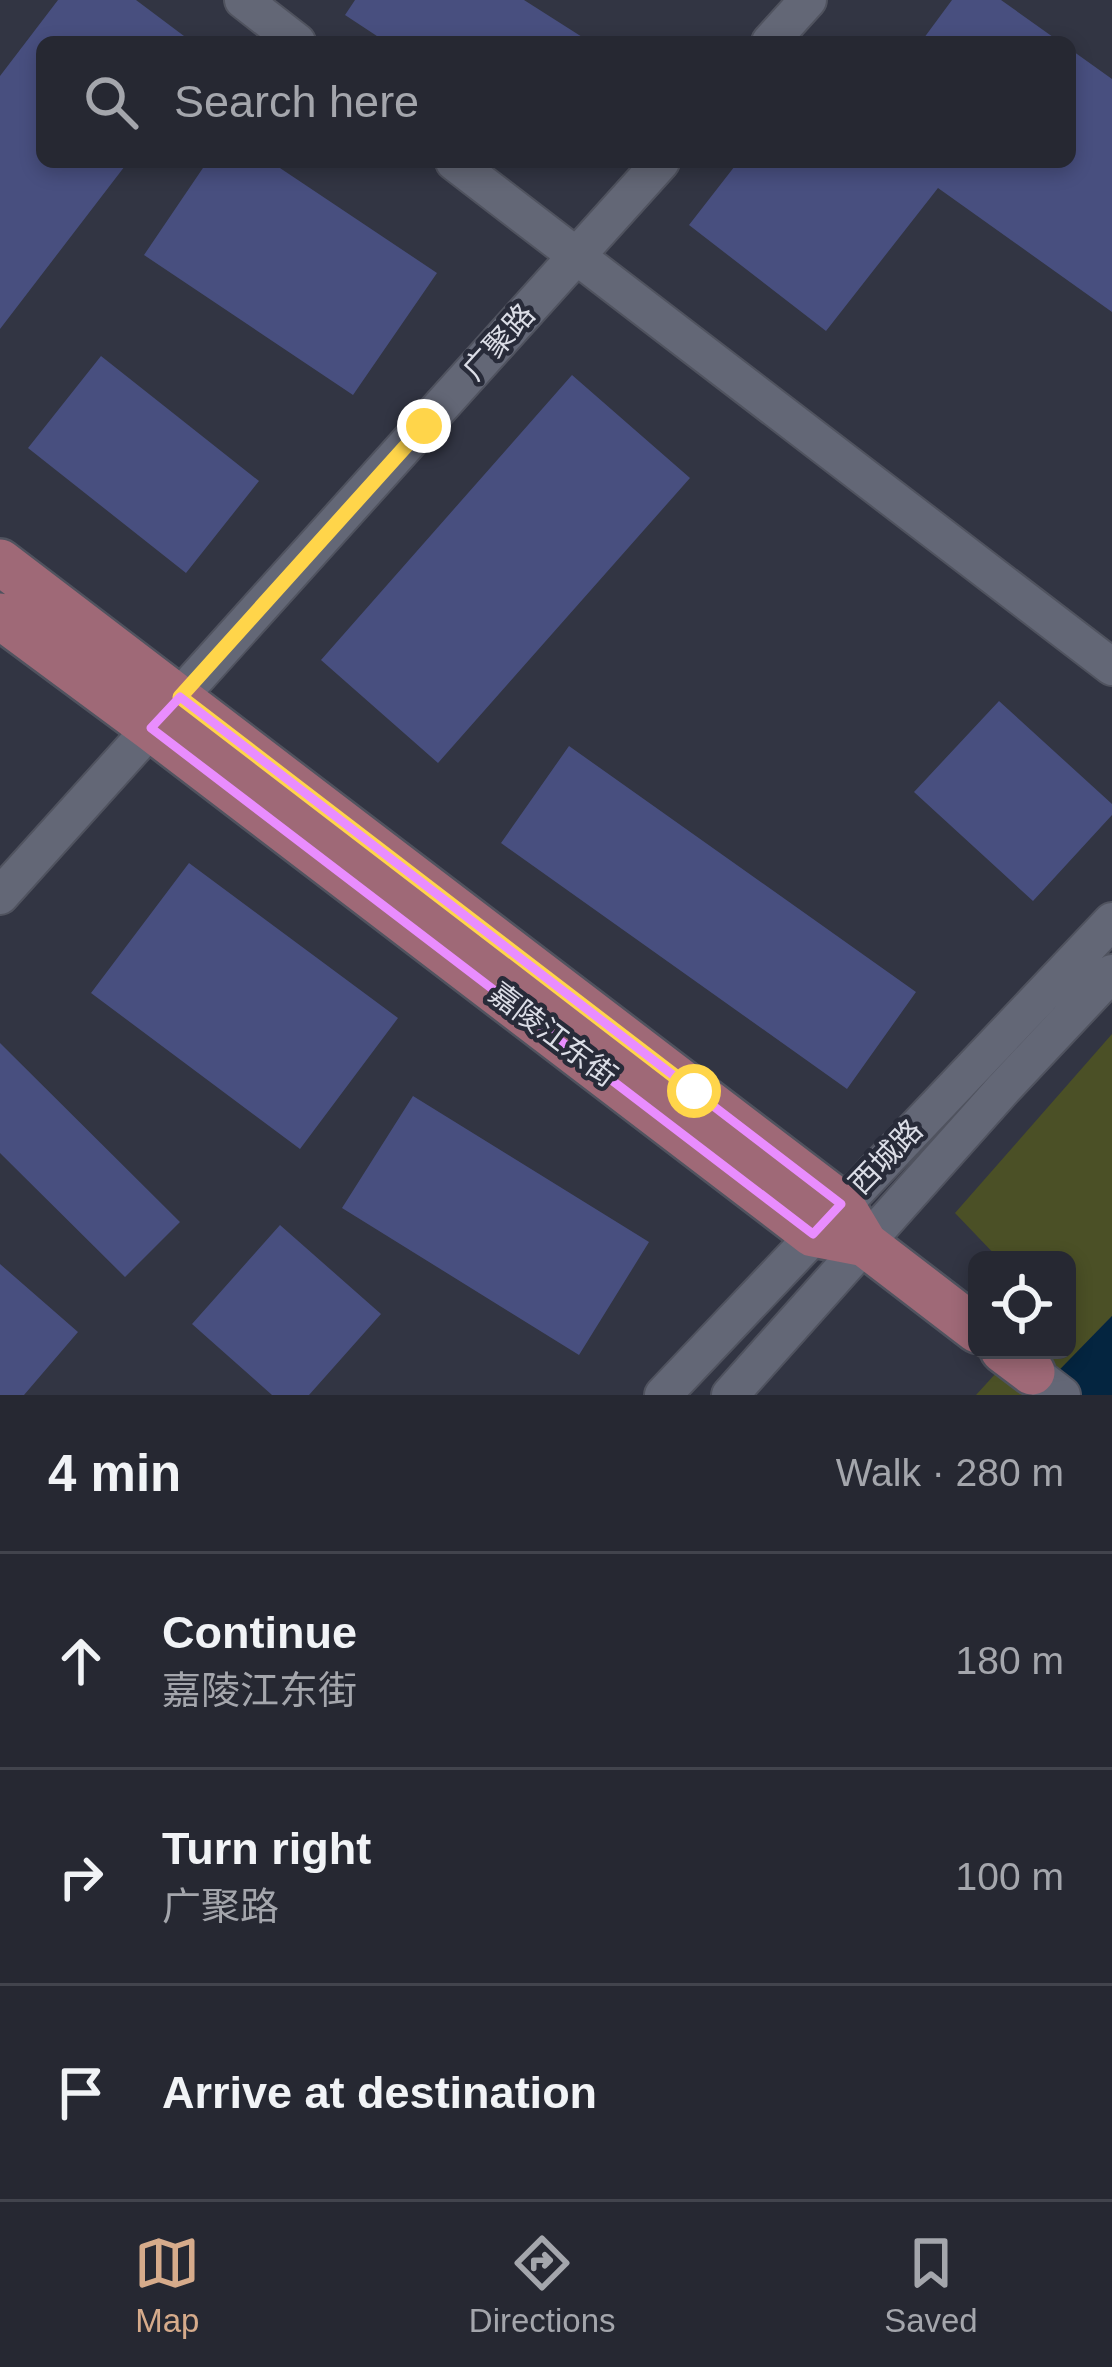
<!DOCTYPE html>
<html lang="en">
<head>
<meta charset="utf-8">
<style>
  :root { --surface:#262832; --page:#2e303a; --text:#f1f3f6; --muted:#a4a6ac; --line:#42444d; --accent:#d6ab8b }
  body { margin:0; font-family:Helvetica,"Noto Sans SC",sans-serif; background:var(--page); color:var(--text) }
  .controls { position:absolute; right:36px; bottom:36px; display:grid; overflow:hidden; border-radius:18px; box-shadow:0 6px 18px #0003 }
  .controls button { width:108px; height:108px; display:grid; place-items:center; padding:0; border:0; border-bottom:3px solid var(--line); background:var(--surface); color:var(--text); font:60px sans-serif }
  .stop { position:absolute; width:36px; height:36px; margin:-27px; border:9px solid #ffd54a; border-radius:50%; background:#fff }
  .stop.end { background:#ffd54a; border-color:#fff; box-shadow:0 3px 12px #0008 }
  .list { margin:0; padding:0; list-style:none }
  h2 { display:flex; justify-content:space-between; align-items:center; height:156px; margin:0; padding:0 48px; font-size:51px }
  h2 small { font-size:39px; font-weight:400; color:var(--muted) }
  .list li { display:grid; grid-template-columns:78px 1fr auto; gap:36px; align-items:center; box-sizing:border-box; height:216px; padding:0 48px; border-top:3px solid var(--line) }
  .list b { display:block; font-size:45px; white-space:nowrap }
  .list p { margin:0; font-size:39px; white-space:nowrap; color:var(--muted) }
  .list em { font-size:39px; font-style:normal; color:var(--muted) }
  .icon { flex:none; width:66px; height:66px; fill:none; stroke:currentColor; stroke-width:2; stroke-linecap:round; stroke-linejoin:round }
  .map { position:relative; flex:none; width:1112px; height:1395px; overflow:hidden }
  .search { position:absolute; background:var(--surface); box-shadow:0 6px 18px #0003; left:36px; right:36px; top:36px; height:132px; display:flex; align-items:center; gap:30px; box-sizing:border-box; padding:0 42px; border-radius:18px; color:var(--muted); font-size:45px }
  .sheet { height:804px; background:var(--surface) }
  nav { display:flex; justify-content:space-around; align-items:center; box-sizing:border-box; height:168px; border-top:3px solid var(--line); background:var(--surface); font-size:33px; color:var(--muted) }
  nav a { display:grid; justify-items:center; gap:6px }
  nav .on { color:var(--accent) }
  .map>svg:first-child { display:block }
  .green { fill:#4b5026 }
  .water { fill:#042540 }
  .building { fill:#484f7f }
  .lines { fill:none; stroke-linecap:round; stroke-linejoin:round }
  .minor-casing { stroke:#50535f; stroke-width:40 }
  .major-casing { stroke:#50535f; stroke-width:50 }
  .minor { stroke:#636776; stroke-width:36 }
  .major { stroke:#9f6977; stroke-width:45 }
  .route { stroke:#ffd54a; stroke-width:15 }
  .marked { fill:none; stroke:#e98dfe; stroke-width:9; stroke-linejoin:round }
  .labels { text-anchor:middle; stroke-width:9; stroke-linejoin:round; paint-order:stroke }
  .street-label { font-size:30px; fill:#dbdde6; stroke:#282b39 }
</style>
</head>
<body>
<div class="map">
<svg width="1112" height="1395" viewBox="0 0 1112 1395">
  <rect width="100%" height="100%" fill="#323543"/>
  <path class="green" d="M1112 1034V1316L1035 1395H976L1017 1350H1067V1260H1000L955 1213Z"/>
  <path class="water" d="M1112 1316V1395H1035Z"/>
  <path class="building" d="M58 0H136L192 42H42V162H128L0 329V76Z
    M355 0H524L590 42H386L345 15Z
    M952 0H1001L1060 42H921Z
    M1070 49 1112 79V312L938 188 826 331 689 225 738 162H1070Z
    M207 162H271L437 273 353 395 144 255Z
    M101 356 259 481 186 573 28 448Z
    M572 375 690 478 438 763 321 660Z
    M999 701 1112 804V815L1033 901 914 792Z
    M569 746 916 992 847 1089 501 843Z
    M189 863 398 1018 300 1149 91 993Z
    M0 1043 180 1222 125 1277 0 1153Z
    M413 1096 649 1242 579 1355 342 1208Z
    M280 1225 381 1314 309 1395H272L192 1324Z
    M0 1264 78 1332 24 1395H0Z"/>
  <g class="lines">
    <defs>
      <path id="minor" d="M243 0 297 42
        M770 42 808 0
        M454 162 1112 667
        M0 896 661 162
        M1032 1372 1062 1395
        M663 1395 1112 921
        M730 1395 1004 1088 1112 973"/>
      <path id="major" d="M0 562 841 1204 865 1244 977 1330
        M0 616 151 728 813 1234 865 1244
        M1003 1350 1032 1372"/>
    </defs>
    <use href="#minor" class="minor-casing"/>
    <use href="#major" class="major-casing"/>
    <use href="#minor" class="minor"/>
    <use href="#major" class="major"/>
  </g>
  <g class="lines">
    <path class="route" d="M424 426 180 697 694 1091"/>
  </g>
  <path class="marked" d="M180 697 841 1204 813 1234 151 728Z"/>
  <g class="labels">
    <g class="street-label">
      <text transform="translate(499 342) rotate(-48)" y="10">广聚路</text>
      <text transform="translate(553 1035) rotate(37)" y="10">嘉陵江东街</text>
      <text transform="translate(886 1157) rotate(-46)" y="10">西城路</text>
    </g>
  </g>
</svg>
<div class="controls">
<button><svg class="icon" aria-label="locate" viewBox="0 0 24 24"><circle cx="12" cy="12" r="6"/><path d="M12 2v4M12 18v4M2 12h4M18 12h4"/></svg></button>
</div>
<div class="stop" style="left:694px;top:1091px"></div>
<div class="stop end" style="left:424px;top:426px"></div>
<div class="search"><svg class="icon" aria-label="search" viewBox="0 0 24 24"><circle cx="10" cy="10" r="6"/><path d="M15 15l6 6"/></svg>Search here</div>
</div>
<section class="sheet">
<h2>4 min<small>Walk · 280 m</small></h2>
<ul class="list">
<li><svg class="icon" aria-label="ahead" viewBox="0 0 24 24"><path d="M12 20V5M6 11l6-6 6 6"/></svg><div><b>Continue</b><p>嘉陵江东街</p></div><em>180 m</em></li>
<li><svg class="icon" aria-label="right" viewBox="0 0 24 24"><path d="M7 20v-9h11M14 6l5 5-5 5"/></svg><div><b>Turn right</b><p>广聚路</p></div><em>100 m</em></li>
<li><svg class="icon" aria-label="arrive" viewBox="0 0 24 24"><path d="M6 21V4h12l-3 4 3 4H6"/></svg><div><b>Arrive at destination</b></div></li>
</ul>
</section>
<nav>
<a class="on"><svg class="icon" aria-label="map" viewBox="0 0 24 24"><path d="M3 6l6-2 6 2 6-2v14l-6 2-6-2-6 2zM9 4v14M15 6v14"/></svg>Map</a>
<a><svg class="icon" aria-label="directions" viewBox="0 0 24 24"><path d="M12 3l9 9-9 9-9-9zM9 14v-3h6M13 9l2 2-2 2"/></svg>Directions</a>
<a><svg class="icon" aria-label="saved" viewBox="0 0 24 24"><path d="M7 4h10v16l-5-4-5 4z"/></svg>Saved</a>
</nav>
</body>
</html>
